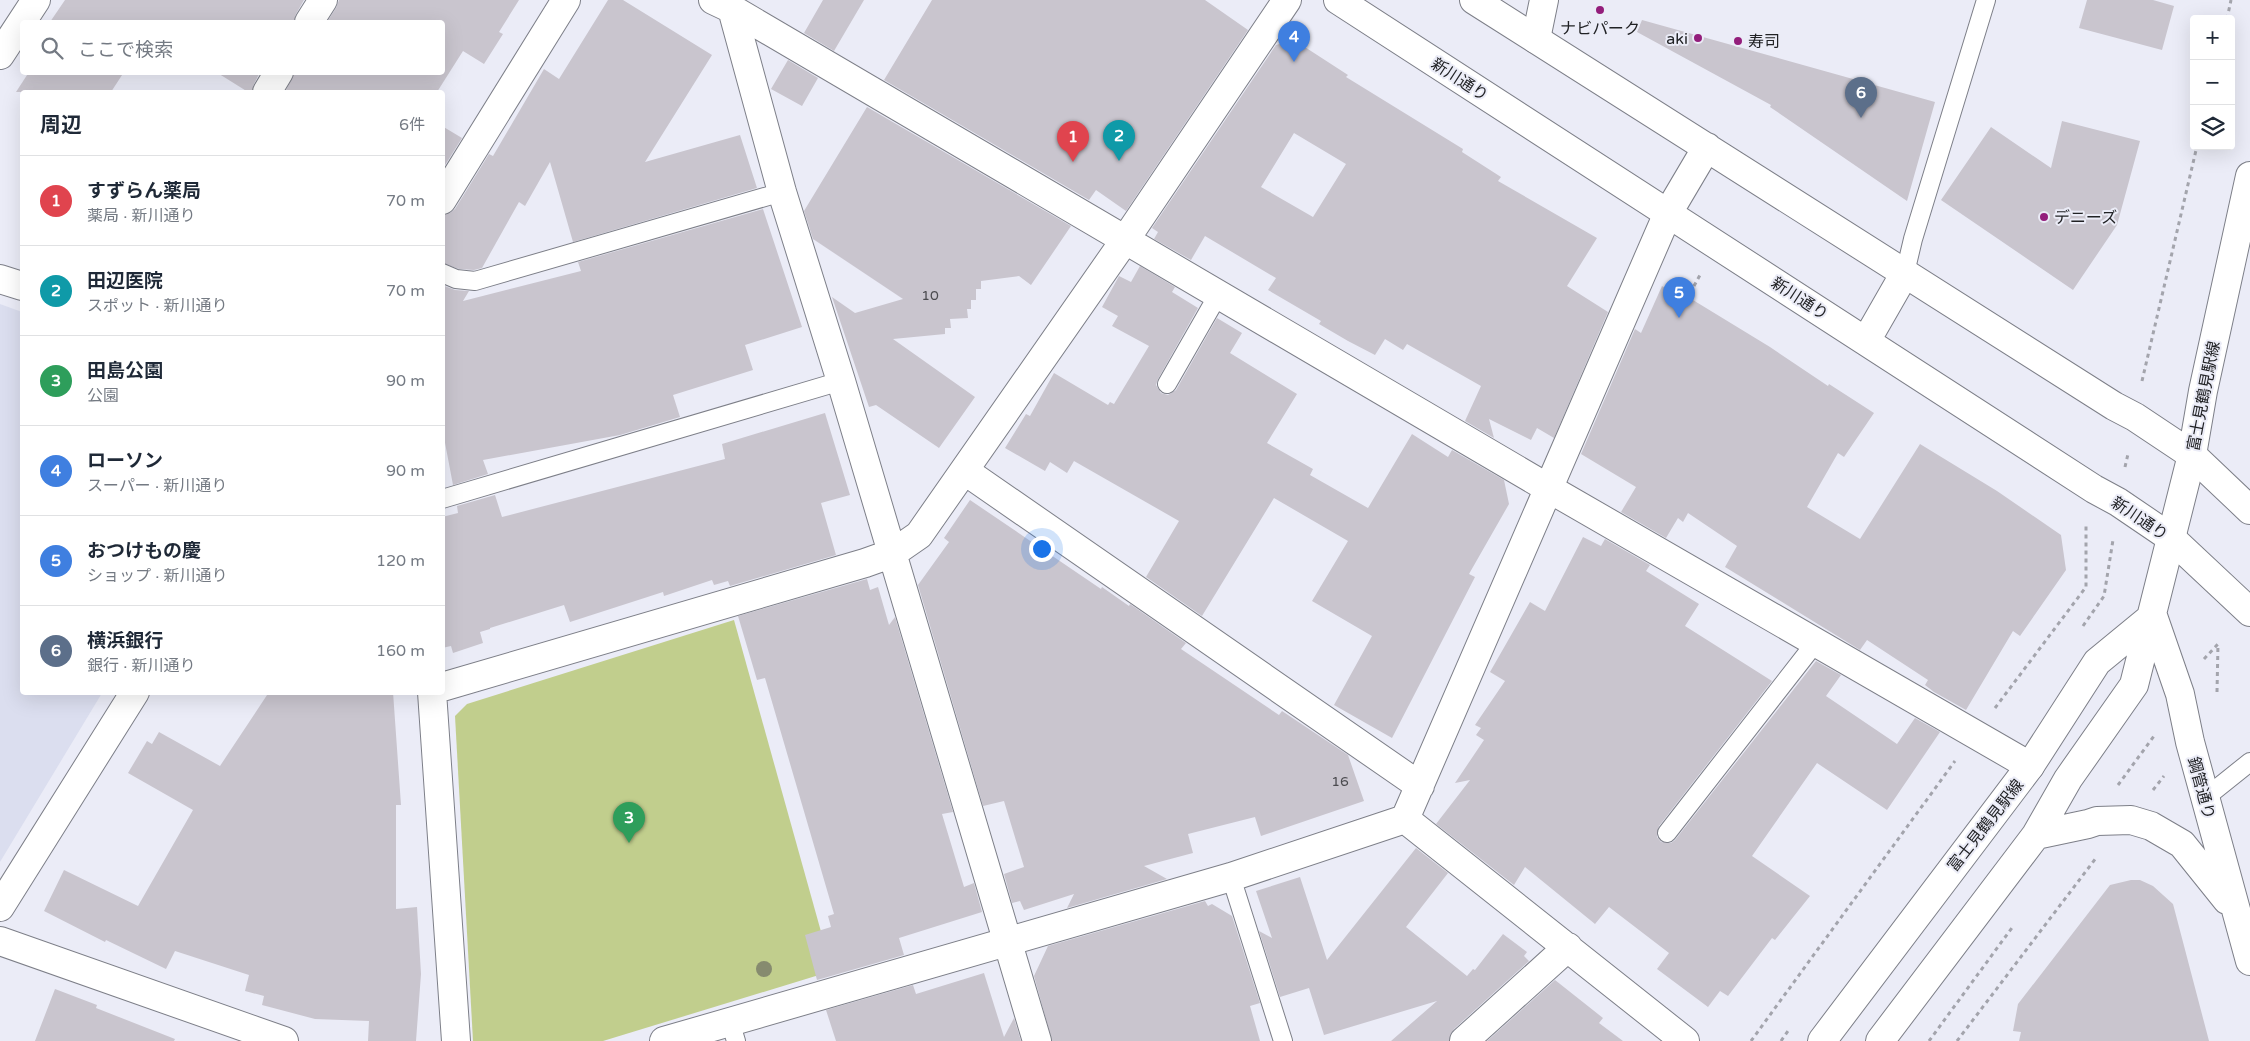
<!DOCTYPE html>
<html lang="ja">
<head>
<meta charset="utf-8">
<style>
  :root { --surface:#fff; --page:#f2f2f3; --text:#1f2937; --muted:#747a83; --line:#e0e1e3; --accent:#931d7b }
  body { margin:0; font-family:"Varela Round","Noto Sans JP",sans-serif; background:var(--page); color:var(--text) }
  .controls { position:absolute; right:15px; top:15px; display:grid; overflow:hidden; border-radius:5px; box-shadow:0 5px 20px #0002 }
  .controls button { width:45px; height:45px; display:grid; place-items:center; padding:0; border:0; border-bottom:1px solid var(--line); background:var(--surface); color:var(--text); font:25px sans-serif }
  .you { position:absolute; left:1041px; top:548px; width:18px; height:18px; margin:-12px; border:4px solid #fff; border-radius:50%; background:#1a73e8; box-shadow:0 0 0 8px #1a73e833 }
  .badge { display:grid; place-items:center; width:32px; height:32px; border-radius:50%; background:var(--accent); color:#fff; font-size:16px; font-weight:700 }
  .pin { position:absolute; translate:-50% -41px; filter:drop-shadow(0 1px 2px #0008) }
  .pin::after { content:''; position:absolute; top:26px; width:18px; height:15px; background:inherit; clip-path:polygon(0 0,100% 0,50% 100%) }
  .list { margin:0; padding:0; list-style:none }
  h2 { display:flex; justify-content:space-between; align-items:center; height:65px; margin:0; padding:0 20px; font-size:21px }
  h2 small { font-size:16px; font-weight:400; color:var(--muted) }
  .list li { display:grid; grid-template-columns:32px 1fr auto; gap:15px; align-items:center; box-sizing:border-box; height:90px; padding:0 20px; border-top:1px solid var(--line) }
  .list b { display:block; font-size:19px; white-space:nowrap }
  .list p { margin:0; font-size:16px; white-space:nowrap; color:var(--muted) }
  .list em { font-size:16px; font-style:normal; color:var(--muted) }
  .icon { flex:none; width:28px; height:28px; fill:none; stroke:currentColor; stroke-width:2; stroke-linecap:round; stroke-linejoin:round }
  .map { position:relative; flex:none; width:2250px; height:1041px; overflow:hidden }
  .search { position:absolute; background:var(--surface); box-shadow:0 5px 20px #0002; left:20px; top:20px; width:425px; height:55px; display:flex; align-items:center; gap:12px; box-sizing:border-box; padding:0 18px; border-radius:5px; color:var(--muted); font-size:19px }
  .panel { position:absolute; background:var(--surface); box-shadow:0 5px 20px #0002; left:20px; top:90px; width:425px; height:605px; border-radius:5px }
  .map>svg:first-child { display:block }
  .built { fill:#dbdeef }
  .green { fill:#c1ce8d }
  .building { fill:#c9c5ce; fill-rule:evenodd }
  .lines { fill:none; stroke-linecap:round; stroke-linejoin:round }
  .service-casing { stroke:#7d7f88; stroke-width:20 }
  .minor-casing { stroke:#7d7f88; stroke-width:30 }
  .tertiary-casing { stroke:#7d7f88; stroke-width:30 }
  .secondary-casing { stroke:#7d7f88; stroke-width:30 }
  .path { stroke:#a3a4ac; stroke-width:3; stroke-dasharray:4 4; stroke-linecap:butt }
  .service { stroke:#fff; stroke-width:18 }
  .minor { stroke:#fff; stroke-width:28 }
  .tertiary { stroke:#fff; stroke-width:28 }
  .secondary { stroke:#fff; stroke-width:28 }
  .tree { fill:#868b6f }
  .poi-dot { fill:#931d7b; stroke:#ebecf7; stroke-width:2 }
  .labels { text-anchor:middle; stroke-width:4; stroke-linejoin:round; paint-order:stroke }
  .number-label { font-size:14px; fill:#4b4b4f }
  .poi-label { font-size:16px; fill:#212225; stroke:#ebecf7; text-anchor:start }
  .street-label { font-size:16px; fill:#212225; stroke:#ebecf7 }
</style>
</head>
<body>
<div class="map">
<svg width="2250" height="1041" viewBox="0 0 2250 1041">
  <rect width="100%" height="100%" fill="#ebecf7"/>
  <path class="built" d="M0 304 22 312V692L102 693 0 862Z"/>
  <path class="green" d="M734 620 832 971 603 1041H473L455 716 467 704Z"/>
  <path class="building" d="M65 0H304L296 14 294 22H50Z
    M339 0H519L499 32 503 34 484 64 463 51 437 92H285L295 72H442V22H327L336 8Z
    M608 0H623L712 55 645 162 740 135 757 188 573 242 550 162 525 206 519 202 482 268 474 270 459 269 442 263V215L450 213 455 209 489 154 493 156 544 69 559 79Z
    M823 0H864L834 51 804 33Z
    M932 0H1205L1248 30 1126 211 1096 190 1089 200 884 80Z
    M2087 0H2153L2174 6 2162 50 2079 28Z
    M1642 20 1935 102 1907 201 1770 107 1771 105 1637 32Z
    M1294 40 1348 75 1346 77 1463 149 1462 152 1501 177 1498 181 1597 238 1567 286 1608 312 1554 438 1537 428 1531 440 1489 419 1494 438 1465 421 1481 386 1407 344 1403 350 1385 339 1375 355 1348 341 1319 324 1321 321 1268 290 1276 278 1205 236 1191 260 1154 239 1158 232 1152 228 1276 45ZM1294 133 1346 164 1313 217 1261 187Z
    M788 60 818 78 802 106 771 89Z
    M29 72H124L111 92H16Z
    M216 72H260L254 84 252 92H248Z
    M867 107 1071 226 1031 285 1019 276 981 281V289H976V300H971V309H967L968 318 950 319 951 328H945V334L893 339 975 397 939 448 876 405 869 407 832 297 855 313 903 299 813 239 804 211Z
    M2062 121 2140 141 2117 225 2073 290 1941 200 1991 127 2051 168Z
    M442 126 462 138 442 170Z
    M763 209 802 327 745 345 753 370 673 395 680 417 620 435 483 460 488 474 453 485 442 427V285L455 290 469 291 463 301 581 271 578 262Z
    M1140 266 1175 287 1172 292 1198 308 1158 379 1156 385 1161 393 1168 395 1176 390 1217 318 1242 333 1230 353 1297 394 1267 443 1313 469 1310 475 1368 508 1412 434 1448 457 1452 450 1504 480 1509 504 1469 574 1475 577 1392 738 1334 705 1372 636 1312 601 1348 541 1274 498 1202 616 1146 577 1179 521 1074 461 1067 473 1050 462 1045 471 1005 448 1026 414 1030 416 1054 373 1108 405 1110 402 1114 404 1149 346 1112 326 1118 316 1102 307 1119 276 1131 282Z
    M1662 286 1668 290 1670 286 1770 347 1828 386 1829 384 1874 413 1844 457 1838 453 1807 507 1860 539 1920 444 1997 491 2061 535 2066 570 2020 636 2013 631 1966 710 1934 692 1925 685 1928 680 1867 640 1860 650 1725 567 1737 546 1688 513 1683 522 1678 518 1666 538 1621 512 1636 487 1581 454 1635 329 1641 333Z
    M825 413 850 495 821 503 836 555 730 586 728 581 714 585 712 580 664 596 663 592 570 622 564 605 490 628V629L480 632 483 643 453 653 451 646 442 648V517L458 513 457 506 495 495 502 517 725 459 722 444Z
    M970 500 1101 589 1102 587 1129 606 1130 604 1186 643 1181 649 1279 715 1282 711 1348 755 1364 801 1261 836 1255 817 1188 834 1193 853 1144 866 1167 879 1067 908 1074 894 1024 910 1020 901 1012 903 1004 874 1024 867 1004 801 983 806 918 585 949 542 944 538Z
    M1583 537 1601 546 1605 539 1650 565 1646 571 1699 604 1685 626 1772 681 1659 826 1657 837 1661 842 1671 843 1675 840 1816 661 1841 675 1826 696 1897 744 1915 718 1940 732 1887 810 1817 763 1752 856 1810 896 1775 940 1772 938 1728 996 1720 991 1708 1007 1657 969 1669 953 1609 907 1595 924 1525 867 1514 885 1436 824 1470 780 1455 783 1484 740 1476 735 1481 728 1475 725 1505 681 1490 672 1530 602 1545 611Z
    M867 579 870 590 878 587 889 625 895 617 953 812 942 814 964 887 974 883 982 912 899 938 904 955 817 980 805 935 831 927 828 916 834 914 765 678 757 680 738 616Z
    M269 692H393L401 805H396V909L417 907 421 974 416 1041H368L369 1021 315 1019 262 1005 264 996 245 991 249 975 175 951 166 969 106 940 105 942 44 911 64 870 138 906 193 810 128 773 147 741 152 744 159 732 220 766Z
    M1416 848 1448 873 1406 927 1467 976 1473 969 1475 970 1503 934 1527 952 1524 956 1529 961 1454 1029 1449 1041H1391L1437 1001 1324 1035 1309 988 1280 997 1259 931 1272 938 1256 891 1300 877 1327 960Z
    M2131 880H2140L2153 886 2173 904 2209 1041H2019L2021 1032 2013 1031 2018 1004 2110 885Z
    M1205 901 1208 906 1212 904 1232 916 1260 1003 1250 1006 1260 1041H1052L1034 976 1048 946Z
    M984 973 1004 1037 1014 1018 1021 1041H836L826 1010 913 985 916 994Z
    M1555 980 1603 1018 1599 1023 1623 1041H1487Z
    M55 989 97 1005 96 1008 175 1039 174 1041H35Z"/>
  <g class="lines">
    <defs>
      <path id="service" d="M442 273 456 279 475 281 782 192
        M1905 273 1913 239 1986 0
        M1167 384 1218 295
        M442 499 841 381
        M2205 798 2250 762
        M1667 833 1816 642
        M1231 877 1283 1041
        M730 1021 736 1041"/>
      <path id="minor" d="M713 0 732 9 1548 488 2030 766
        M732 9 782 192 841 381 1037 1041
        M309 22 323 0
        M1536 39 1544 0
        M0 55 36 0
        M267 92 279 72
        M442 200 566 0
        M0 279 22 286
        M965 471 1420 786
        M442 687 865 563 893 553 919 535 1125 240 1287 0
        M432 692 456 1041
        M1405 819 1685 1041
        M0 907 135 692
        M0 941 284 1041
        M664 1041 1231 877 1405 819 1668 213
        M1464 1041 1568 947"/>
      <path id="tertiary" d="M2153 616 2180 694 2190 742 2250 961
        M2036 835 2088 824 2097 821 2131 820 2151 826 2182 844 2227 900
        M1822 1041 2030 766 2097 662 2153 616
        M1880 1041 2036 835 2068 779 2134 685 2192 455 2203 391 2250 176"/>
      <path id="secondary" d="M1338 0 2094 489 2118 502 2171 538 2250 612
        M1474 0 2114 406 2135 417 2192 455 2250 510
        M1668 213 1707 147
        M1866 341 1905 273"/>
    </defs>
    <use href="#service" class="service-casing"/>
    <use href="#minor" class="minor-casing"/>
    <use href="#tertiary" class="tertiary-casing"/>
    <use href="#secondary" class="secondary-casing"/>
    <path class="path" d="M2227 19 2231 0
      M1694 286 1700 275
      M2142 381 2197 146
      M2125 467 2128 454
      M2083 626 2104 596 2113 540
      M2204 659 2218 644
      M2217 692 2218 644
      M1995 708 2086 587V525
      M2118 785 2154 736
      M2153 790 2164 776
      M1751 1041 1955 761
      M1781 1041 1788 1031
      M1929 1041 2014 925
      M1957 1041 2096 858"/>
    <use href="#service" class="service"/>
    <use href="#minor" class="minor"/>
    <use href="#tertiary" class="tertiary"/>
    <use href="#secondary" class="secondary"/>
  </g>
  <circle class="tree" cx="764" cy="969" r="8"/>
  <g class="poi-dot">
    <circle cx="1600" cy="10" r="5"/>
    <circle cx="1698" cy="38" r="5"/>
    <circle cx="1738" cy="41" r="5"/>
    <circle cx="2044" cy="217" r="5"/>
  </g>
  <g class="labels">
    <g class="number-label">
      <text x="930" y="300">10</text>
      <text x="1340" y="786">16</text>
    </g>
    <g class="poi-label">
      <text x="1600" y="34" text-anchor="middle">ナビパーク</text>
      <text x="1688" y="44" text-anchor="end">aki</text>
      <text x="1748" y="47">寿司</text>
      <text x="2054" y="223">デニーズ</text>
    </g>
    <g class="street-label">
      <text transform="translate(1460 79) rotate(33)" y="6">新川通り</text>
      <text transform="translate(1800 298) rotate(33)" y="6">新川通り</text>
      <text transform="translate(2203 396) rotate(-79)" y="6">富士見鶴見駅線</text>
      <text transform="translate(2140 518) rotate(34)" y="6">新川通り</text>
      <text transform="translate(2202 788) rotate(75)" y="6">鋼管通り</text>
      <text transform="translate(1985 825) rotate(-52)" y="6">富士見鶴見駅線</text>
    </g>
  </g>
</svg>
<div class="controls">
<button>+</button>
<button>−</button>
<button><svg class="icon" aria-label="layers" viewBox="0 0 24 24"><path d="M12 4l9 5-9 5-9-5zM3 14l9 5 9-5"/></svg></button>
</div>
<div class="you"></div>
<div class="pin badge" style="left:1073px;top:162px;background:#e0444e">1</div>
<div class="pin badge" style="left:1119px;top:161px;background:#0f9aa8">2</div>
<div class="pin badge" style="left:629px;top:843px;background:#2e9e5b">3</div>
<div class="pin badge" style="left:1294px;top:62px;background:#3f7fe0">4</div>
<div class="pin badge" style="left:1679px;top:318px;background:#3f7fe0">5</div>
<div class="pin badge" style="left:1861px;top:118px;background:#5c6f8a">6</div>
<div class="search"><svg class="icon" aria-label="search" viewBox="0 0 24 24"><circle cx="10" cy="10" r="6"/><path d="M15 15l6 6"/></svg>ここで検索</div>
<section class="panel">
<h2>周辺<small>6件</small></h2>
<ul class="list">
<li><span class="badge" style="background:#e0444e">1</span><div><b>すずらん薬局</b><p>薬局 · 新川通り</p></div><em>70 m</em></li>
<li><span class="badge" style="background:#0f9aa8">2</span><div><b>田辺医院</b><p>スポット · 新川通り</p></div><em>70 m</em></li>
<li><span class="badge" style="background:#2e9e5b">3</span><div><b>田島公園</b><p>公園</p></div><em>90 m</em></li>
<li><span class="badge" style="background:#3f7fe0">4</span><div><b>ローソン</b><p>スーパー · 新川通り</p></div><em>90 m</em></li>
<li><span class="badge" style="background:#3f7fe0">5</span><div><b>おつけもの慶</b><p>ショップ · 新川通り</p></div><em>120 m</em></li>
<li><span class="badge" style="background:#5c6f8a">6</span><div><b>横浜銀行</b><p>銀行 · 新川通り</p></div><em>160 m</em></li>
</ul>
</section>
</div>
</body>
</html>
